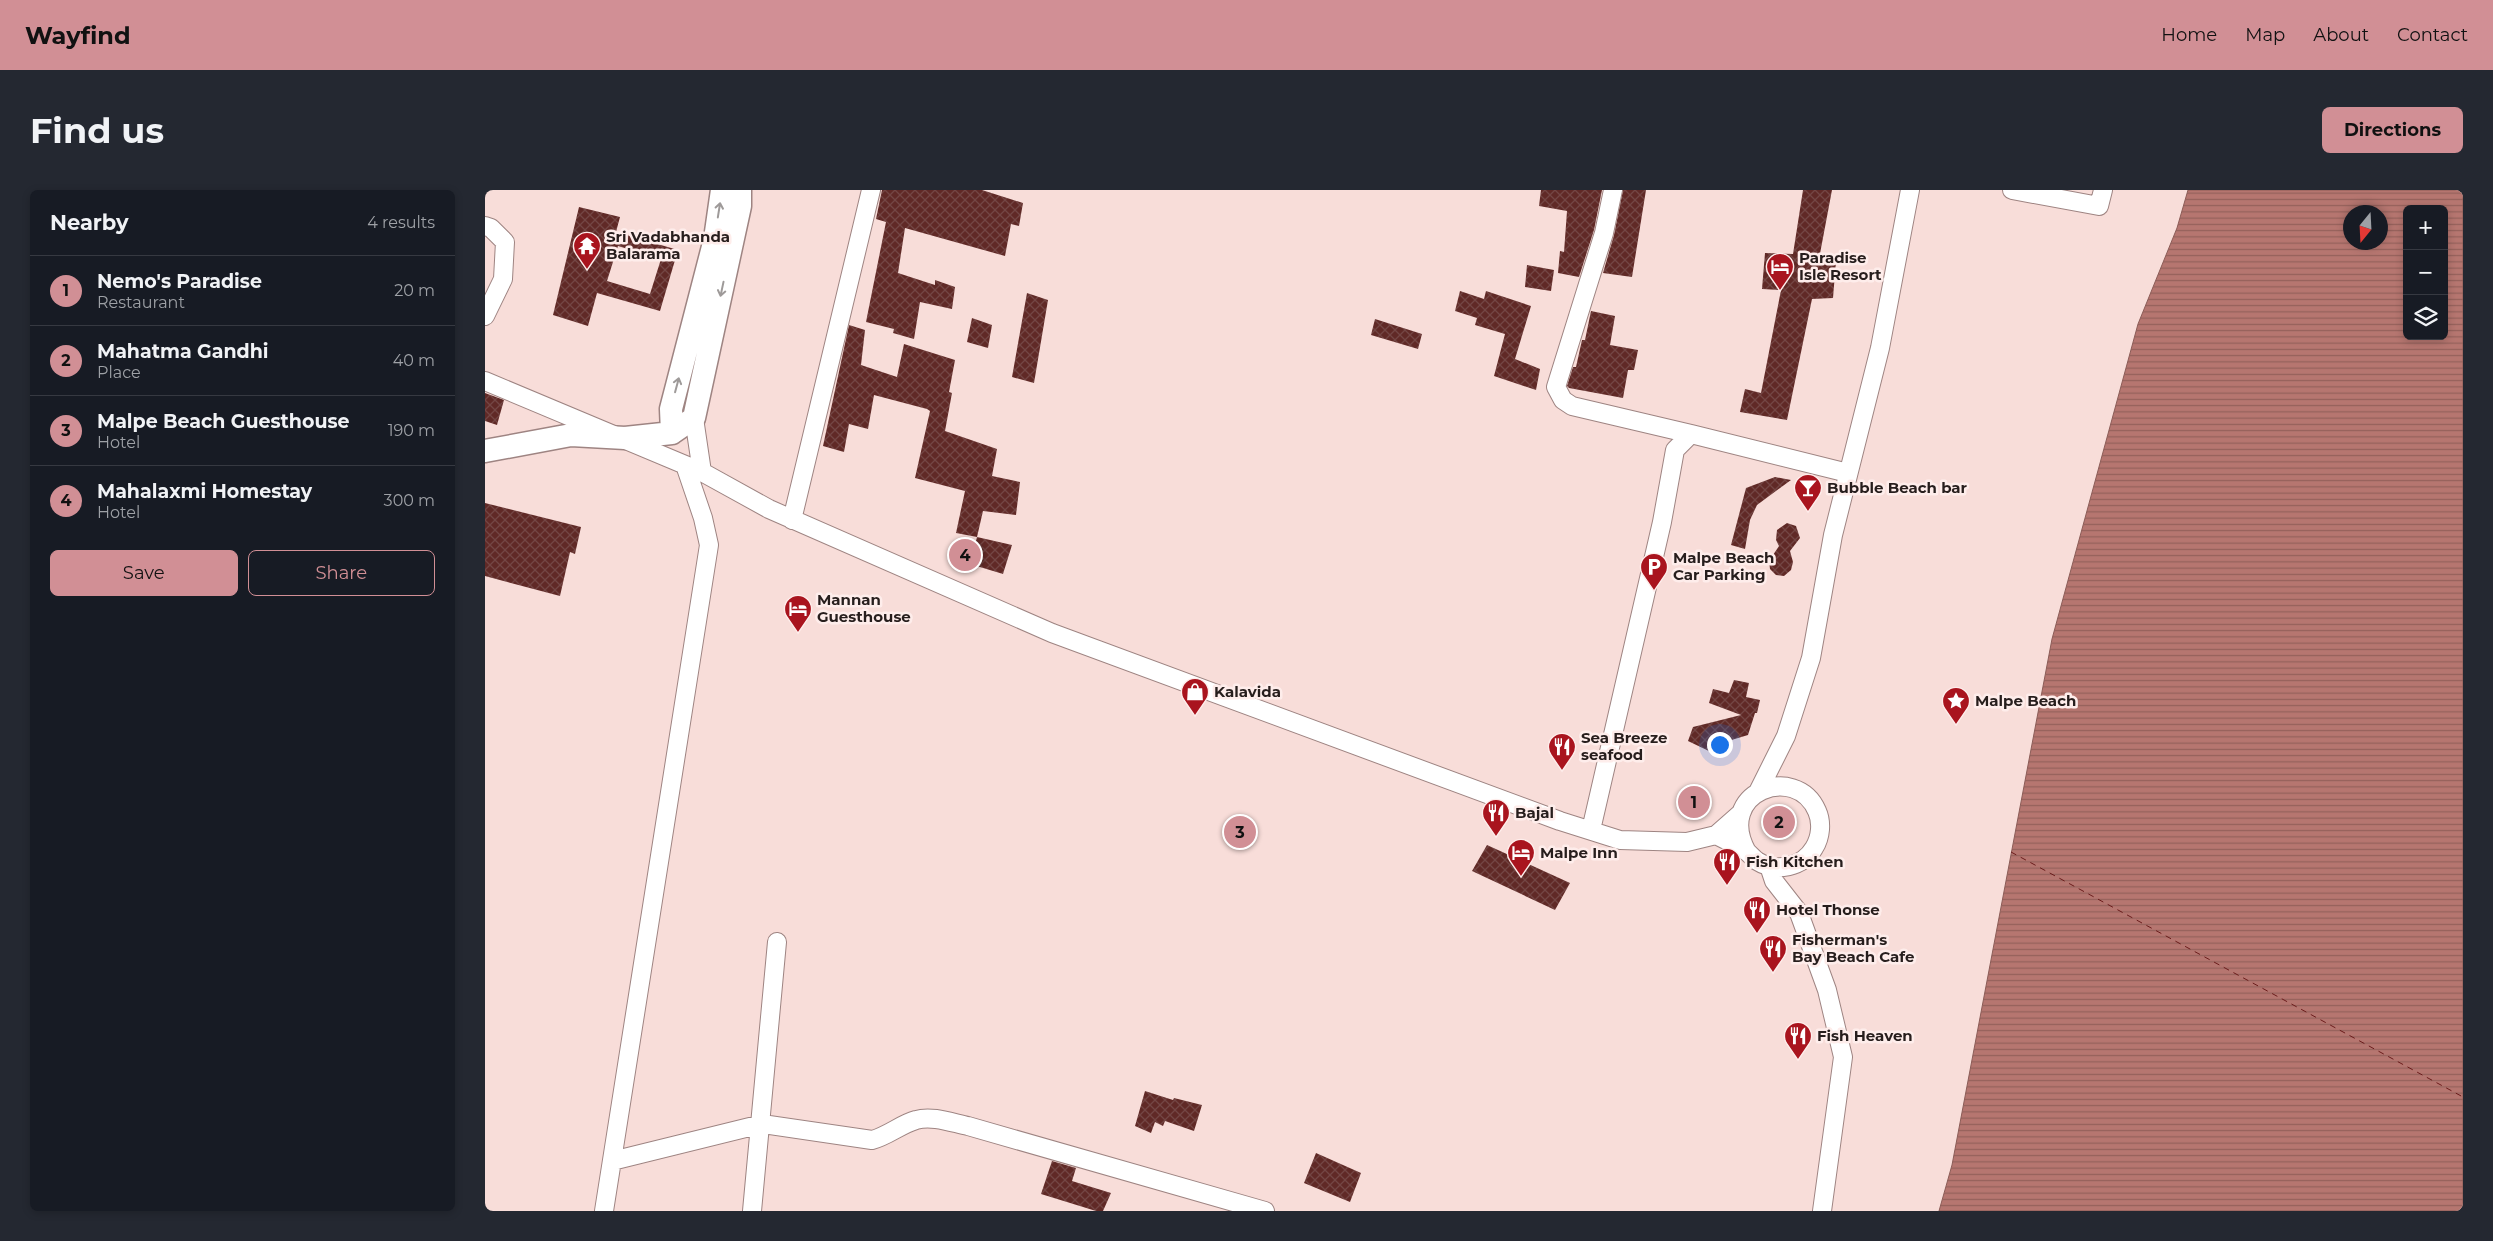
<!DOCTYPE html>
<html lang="en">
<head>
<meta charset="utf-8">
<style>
  :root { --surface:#171b24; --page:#242831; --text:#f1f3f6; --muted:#9ea1a6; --line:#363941; --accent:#d18f95 }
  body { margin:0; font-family:Montserrat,sans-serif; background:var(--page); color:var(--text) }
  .controls { position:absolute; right:15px; top:15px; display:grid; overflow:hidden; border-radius:8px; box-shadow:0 2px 8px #0003 }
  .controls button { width:45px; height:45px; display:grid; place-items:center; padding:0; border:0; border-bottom:1px solid var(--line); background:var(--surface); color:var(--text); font:25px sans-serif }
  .compass { position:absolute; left:1858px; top:15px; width:45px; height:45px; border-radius:50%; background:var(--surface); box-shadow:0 2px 8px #0003; rotate:198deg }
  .you { position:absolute; left:1234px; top:554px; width:18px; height:18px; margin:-12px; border:4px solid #fff; border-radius:50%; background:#1a73e8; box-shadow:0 0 0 8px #1a73e833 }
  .badge { display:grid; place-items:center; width:32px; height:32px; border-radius:50%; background:var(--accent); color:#111; font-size:16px; font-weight:700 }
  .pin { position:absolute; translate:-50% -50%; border:2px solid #fff; box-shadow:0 1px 5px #0006 }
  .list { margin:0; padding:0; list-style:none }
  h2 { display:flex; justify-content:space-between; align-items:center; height:65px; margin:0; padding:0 20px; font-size:21px }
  h2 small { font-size:16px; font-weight:400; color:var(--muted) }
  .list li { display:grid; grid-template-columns:32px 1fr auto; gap:15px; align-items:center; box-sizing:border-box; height:70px; padding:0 20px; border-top:1px solid var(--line) }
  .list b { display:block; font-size:19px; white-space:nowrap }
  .list p { margin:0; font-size:16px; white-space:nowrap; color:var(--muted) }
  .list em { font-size:16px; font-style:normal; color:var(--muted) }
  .actions { display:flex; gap:10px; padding:15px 20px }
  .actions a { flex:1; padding:11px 0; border:1px solid var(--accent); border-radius:8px; text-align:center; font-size:18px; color:var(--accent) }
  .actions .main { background:var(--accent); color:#111 }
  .icon { flex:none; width:28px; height:28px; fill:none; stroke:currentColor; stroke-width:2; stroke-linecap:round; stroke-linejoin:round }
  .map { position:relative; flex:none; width:1978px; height:1021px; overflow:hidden; border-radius:8px }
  header { display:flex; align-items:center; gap:30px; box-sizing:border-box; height:70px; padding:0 25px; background:var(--accent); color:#111 }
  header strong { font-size:24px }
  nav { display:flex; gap:28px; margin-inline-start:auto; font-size:18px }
  .intro { display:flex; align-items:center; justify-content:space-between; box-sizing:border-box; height:120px; padding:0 30px }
  h1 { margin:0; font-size:35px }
  .button { padding:12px 22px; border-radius:8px; background:var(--accent); color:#111; font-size:18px; font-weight:700 }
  main { display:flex; gap:30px; padding:0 30px }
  aside { flex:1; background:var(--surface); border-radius:8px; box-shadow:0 2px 8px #0003 }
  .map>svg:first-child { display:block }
  .water { fill:url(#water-rules); stroke:#8b5c57; fill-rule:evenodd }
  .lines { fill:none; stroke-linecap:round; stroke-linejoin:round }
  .ferry { stroke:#6b1d1c; stroke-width:1; stroke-dasharray:6 5; stroke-linecap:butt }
  .building { fill:url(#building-cross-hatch); fill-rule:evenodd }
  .minor-casing { stroke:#9e8482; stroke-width:20 }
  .major-casing { stroke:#9e8482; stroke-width:25 }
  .minor { stroke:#fff; stroke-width:18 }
  .major { stroke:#fff; stroke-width:22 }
  .oneway { stroke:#9e9a99 }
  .labels { text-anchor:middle; stroke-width:5; stroke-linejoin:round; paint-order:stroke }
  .poi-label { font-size:15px; font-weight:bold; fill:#271e1d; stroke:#feedeb; text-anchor:start }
</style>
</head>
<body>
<header>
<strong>Wayfind</strong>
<nav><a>Home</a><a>Map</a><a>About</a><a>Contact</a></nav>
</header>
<div class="intro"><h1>Find us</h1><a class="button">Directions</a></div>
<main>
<aside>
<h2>Nearby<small>4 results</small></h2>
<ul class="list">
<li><span class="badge">1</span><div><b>Nemo's Paradise</b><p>Restaurant</p></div><em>20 m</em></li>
<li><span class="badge">2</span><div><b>Mahatma Gandhi</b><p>Place</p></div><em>40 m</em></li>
<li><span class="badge">3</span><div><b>Malpe Beach Guesthouse</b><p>Hotel</p></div><em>190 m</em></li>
<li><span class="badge">4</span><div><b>Mahalaxmi Homestay</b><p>Hotel</p></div><em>300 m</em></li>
</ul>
<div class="actions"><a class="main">Save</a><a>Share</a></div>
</aside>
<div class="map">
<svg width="1978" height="1021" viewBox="0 0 1978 1021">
  <defs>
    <pattern id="water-rules" width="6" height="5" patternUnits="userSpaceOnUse" patternTransform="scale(1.25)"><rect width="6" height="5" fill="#b67670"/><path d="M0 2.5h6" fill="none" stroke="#94605b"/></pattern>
    <pattern id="building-cross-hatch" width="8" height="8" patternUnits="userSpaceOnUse" patternTransform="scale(1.25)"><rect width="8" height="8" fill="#602926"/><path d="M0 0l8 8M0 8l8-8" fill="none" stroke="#734644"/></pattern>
  </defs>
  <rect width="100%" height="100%" fill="#f8ddd9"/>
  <path class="water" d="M1703 0H1978V1021H1454L1467 975 1567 449 1653 134 1692 38ZM1922 19H1959V146H1922ZM1866 22H1896V52H1866Z"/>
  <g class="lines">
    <path class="ferry" d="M1526 662 1978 907"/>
  </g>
  <path class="building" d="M397 0H497L538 13 534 36 526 34 520 66 420 38 413 83 450 95V90L470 97 467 119 435 112 429 149 408 143 409 139 381 132 401 32 391 29Z
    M1056 0H1117L1109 40 1094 87 1073 83 1075 61 1079 62 1082 21 1054 16Z
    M1138 0H1161L1147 87 1118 83 1129 45Z
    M1318 0H1347L1334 69 1351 71 1348 108 1327 109 1302 230 1255 222 1260 199 1276 203 1296 100 1277 99 1280 63 1308 64Z
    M94 17 135 27 131 42 193 60 175 121 112 103 103 136 68 125ZM133 56 176 69 165 104 122 91Z
    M1042 75 1069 80 1066 101 1040 97Z
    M975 101 999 109 1001 101 1046 116 1030 169 1055 179 1051 200 1009 186 1020 144 990 135 992 128 970 121Z
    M542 103 563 110 549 193 527 187Z
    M1106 121 1130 126 1125 155 1153 160 1149 180H1143L1138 208 1084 198 1082 196 1088 177H1091L1097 150H1100Z
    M487 128 507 135 503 158 482 152Z
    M890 129 937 144 933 159 886 145Z
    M364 135 380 140 376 175 412 187 419 154 470 170 464 202 467 203 460 241 512 259 507 286 535 292 531 325 498 321 492 347 471 343 480 301 430 288 445 221 442 219 389 205 383 239 364 234 359 262 338 256Z
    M0 203 19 210 12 235 0 231Z
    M1290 287 1306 290 1272 315 1265 330 1260 359 1246 355 1261 298Z
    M0 313 96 337 90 364 85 362 75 406 0 386Z
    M1302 333 1311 336 1315 348 1305 361 1308 372 1306 380 1299 386 1291 385 1285 379 1284 371 1294 356 1291 350 1292 340Z
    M492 347 527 355 518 384 485 374Z
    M1249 490 1264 493 1261 507 1275 510 1272 523H1270L1263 545 1230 555 1228 563 1203 551 1208 537 1256 525 1224 513 1228 499 1244 503Z
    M1002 655 1085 693 1070 720 987 681Z
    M660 901 688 910 689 908 717 915 709 941 680 931 678 936 670 932 666 943 650 936Z
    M831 963 876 983 865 1012 819 993Z
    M567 971 591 978 587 991 626 1003 618 1021H611L556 1004Z"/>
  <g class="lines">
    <defs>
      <path id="minor" d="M1128 0 1119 43 1071 197 1078 210 1087 216 1206 244
        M1527 0 1614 16 1618 0
        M0 36 6 38 20 52 18 89 0 126
        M0 191 217 282 284 319 567 443 1075 631 1135 650 1202 652 1231 645 1256 623
        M209 228 217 282
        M307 330 386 0
        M1273 602 1301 546 1326 468 1348 345 1395 158 1425 0
        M1106 640 1177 332 1190 260 1206 244 1363 283
        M1231 645C1241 650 1251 655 1261 661 1265 664 1268 668 1272 671 1291 683 1318 677 1329 658 1336 647 1337 632 1332 621 1311 572 1229 602 1262 662
        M1284 676 1289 691 1314 723 1342 800 1358 867 1337 1021
        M127 971 277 934 387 950C403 946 416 934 431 930 447 925 468 933 483 936L780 1021
        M119 1021 224 355 218 328 200 275
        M267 1021 292 752"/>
      <path id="major" d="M187 243 186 219 230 49 237 0
        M0 261 86 245 140 248 187 243 209 228 255 16V0"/>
    </defs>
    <use href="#minor" class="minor-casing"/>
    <use href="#major" class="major-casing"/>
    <use href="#minor" class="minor"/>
    <use href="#major" class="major"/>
  </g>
  <defs><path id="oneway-shaft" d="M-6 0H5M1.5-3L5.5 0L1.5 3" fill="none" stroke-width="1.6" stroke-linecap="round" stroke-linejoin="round" transform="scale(1.25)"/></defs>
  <g class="oneway">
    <use href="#oneway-shaft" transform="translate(234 20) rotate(-81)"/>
    <use href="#oneway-shaft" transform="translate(237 99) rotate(102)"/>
    <use href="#oneway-shaft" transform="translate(192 195) rotate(-75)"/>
  </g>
  <defs>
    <symbol id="temple-pin" viewBox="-11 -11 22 30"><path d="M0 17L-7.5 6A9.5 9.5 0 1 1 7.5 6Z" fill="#a9141e" stroke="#feedeb"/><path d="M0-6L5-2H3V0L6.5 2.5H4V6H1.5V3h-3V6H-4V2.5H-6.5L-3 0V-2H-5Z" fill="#fff"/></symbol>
    <symbol id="hotel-pin" viewBox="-11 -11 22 30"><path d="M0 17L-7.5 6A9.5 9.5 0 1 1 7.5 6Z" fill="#a9141e" stroke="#feedeb"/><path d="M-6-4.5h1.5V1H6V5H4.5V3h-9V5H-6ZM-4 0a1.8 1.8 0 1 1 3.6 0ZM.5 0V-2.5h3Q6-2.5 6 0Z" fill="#fff"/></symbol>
    <symbol id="bar-pin" viewBox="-11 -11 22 30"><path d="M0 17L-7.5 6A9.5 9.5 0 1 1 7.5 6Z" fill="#a9141e" stroke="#feedeb"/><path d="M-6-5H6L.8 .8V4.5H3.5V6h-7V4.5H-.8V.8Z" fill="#fff"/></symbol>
    <symbol id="parking-pin" viewBox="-11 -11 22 30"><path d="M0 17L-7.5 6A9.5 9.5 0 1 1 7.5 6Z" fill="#a9141e" stroke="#feedeb"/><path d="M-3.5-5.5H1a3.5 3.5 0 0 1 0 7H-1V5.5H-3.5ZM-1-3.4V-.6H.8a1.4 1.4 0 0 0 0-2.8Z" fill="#fff"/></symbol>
    <symbol id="shop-pin" viewBox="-11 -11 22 30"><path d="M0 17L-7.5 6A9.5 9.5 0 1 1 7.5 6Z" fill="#a9141e" stroke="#feedeb"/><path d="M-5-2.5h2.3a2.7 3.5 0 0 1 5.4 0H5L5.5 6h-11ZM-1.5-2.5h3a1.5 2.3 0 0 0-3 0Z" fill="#fff"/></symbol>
    <symbol id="sight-pin" viewBox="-11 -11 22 30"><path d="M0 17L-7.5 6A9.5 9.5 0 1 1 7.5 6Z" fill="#a9141e" stroke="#feedeb"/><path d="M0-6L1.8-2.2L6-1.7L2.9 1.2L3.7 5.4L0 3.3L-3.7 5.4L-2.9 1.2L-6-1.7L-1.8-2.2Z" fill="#fff"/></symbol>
    <symbol id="restaurant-pin" viewBox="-11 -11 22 30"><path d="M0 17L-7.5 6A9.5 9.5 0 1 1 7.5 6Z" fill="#a9141e" stroke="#feedeb"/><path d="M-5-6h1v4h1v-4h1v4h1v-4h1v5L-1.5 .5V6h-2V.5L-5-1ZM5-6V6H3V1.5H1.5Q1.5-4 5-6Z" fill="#fff"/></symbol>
  </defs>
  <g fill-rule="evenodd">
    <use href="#temple-pin" x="86" y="40" width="32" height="43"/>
    <use href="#hotel-pin" x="1279" y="61" width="32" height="43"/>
    <use href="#bar-pin" x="1307" y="282" width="32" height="43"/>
    <use href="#parking-pin" x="1153" y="361" width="32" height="43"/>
    <use href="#hotel-pin" x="297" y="403" width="32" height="43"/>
    <use href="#shop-pin" x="694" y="486" width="32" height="43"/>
    <use href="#sight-pin" x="1455" y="495" width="32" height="43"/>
    <use href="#restaurant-pin" x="1061" y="541" width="32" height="43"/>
    <use href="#restaurant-pin" x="995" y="607" width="32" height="43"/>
    <use href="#hotel-pin" x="1020" y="647" width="32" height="43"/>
    <use href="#restaurant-pin" x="1226" y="656" width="32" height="43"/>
    <use href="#restaurant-pin" x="1256" y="704" width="32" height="43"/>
    <use href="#restaurant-pin" x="1272" y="743" width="32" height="43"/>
    <use href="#restaurant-pin" x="1297" y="830" width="32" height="43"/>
  </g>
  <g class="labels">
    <g class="poi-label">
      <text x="121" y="52">Sri Vadabhanda<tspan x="121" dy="17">Balarama</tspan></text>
      <text x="1314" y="73">Paradise<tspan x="1314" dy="17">Isle Resort</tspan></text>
      <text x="1342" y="303">Bubble Beach bar</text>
      <text x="1188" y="373">Malpe Beach<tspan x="1188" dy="17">Car Parking</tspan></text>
      <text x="332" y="415">Mannan<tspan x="332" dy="17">Guesthouse</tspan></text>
      <text x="729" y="507">Kalavida</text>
      <text x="1490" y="516">Malpe Beach</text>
      <text x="1096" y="553">Sea Breeze<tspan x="1096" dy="17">seafood</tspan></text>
      <text x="1030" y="628">Bajal</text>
      <text x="1055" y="668">Malpe Inn</text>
      <text x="1261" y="677">Fish Kitchen</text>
      <text x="1291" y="725">Hotel Thonse</text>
      <text x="1307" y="755">Fisherman's<tspan x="1307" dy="17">Bay Beach Cafe</tspan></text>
      <text x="1332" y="851">Fish Heaven</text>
    </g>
  </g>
</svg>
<div class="controls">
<button>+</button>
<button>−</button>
<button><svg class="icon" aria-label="layers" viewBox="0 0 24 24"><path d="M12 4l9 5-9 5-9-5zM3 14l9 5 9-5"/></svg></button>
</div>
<svg class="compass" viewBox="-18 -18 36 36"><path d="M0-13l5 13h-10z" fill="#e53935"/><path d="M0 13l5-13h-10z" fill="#9ea1a6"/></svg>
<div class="you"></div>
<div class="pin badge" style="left:1209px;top:612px">1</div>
<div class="pin badge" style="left:1294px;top:632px">2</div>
<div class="pin badge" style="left:755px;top:642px">3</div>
<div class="pin badge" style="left:480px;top:365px">4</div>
</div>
</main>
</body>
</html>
